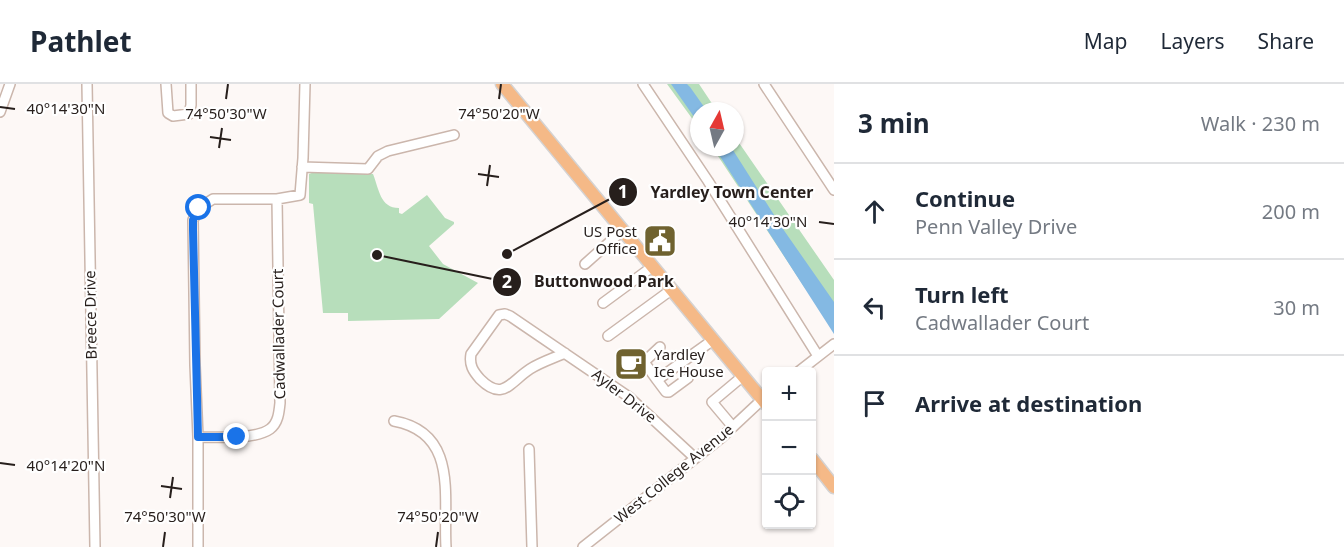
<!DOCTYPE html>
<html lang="en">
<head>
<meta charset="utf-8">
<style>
  :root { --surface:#fff; --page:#f6f6f7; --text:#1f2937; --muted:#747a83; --line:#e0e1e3 }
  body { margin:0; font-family:"Noto Sans",sans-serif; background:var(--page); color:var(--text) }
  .controls { position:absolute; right:18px; bottom:18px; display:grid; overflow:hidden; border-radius:6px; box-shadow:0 2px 4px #0004 }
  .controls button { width:54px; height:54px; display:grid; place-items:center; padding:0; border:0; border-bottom:2px solid var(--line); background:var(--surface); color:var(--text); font:30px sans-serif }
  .compass { position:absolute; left:690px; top:18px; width:54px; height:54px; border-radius:50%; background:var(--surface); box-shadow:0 2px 4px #0004; rotate:8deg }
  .stop { position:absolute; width:18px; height:18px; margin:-14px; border:4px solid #1a73e8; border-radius:50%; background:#fff }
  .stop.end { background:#1a73e8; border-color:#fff; box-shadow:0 2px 6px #0008 }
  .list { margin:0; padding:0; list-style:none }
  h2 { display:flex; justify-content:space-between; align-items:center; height:78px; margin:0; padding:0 24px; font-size:26px }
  h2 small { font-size:20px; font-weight:400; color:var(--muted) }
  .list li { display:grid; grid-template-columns:39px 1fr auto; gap:18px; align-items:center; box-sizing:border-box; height:96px; padding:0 24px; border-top:2px solid var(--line) }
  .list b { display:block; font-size:22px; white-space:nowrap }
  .list p { margin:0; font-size:20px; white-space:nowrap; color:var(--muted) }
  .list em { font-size:20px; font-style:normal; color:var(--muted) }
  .icon { flex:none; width:33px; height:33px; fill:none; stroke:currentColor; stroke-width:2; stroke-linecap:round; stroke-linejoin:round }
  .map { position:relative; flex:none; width:834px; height:463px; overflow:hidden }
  header { display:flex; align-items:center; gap:36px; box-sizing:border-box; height:84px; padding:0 30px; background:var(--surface); border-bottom:2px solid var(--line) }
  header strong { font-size:28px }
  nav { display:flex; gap:33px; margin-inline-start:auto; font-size:21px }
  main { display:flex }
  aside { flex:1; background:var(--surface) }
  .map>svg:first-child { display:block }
  .green { fill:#b7debb }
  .water { fill:#84b9e3 }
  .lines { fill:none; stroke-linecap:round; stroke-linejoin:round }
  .minor-casing { stroke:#cbb6ac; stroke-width:12 }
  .major-casing { stroke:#d4d2d2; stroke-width:15 }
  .minor { stroke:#fff; stroke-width:9 }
  .major { stroke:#f5b987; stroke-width:12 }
  .route { stroke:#1a73e8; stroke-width:8 }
  .ticks { fill:none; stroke:#271f1c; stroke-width:2 }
  .labels { text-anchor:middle; stroke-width:4.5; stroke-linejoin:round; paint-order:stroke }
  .poi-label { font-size:15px; fill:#271f1c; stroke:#fff; text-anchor:end }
  .street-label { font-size:15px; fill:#271f1c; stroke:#fff }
  .ticks-label { font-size:15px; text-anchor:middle; fill:#271f1c; stroke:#fff; stroke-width:4.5; stroke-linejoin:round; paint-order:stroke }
  .leader { fill:none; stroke:#271f1c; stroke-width:2 }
  .callout-dot { fill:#271f1c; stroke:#fff; stroke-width:2 }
  .mark-label { font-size:18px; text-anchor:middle; font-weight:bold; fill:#fff }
  .callout-label { font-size:16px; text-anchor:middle; font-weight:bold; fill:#271f1c; stroke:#fff; stroke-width:4.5; stroke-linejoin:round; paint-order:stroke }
</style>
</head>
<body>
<header>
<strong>Pathlet</strong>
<nav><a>Map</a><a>Layers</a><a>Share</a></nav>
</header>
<main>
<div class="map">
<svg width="834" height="463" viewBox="0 0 834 463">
  <rect width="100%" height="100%" fill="#fdf8f6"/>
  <path class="green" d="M667 0H699L717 27H699V44Z
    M735 53 834 196V239L805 204 712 63H735Z
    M317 87 373 90C379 105 380 124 399 124V129L402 130 427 111 445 134 454 138V140L429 162 443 180 478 199 439 235 348 237V229H323L313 120 309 119V90Z"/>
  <path class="water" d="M671 0H687L690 3 707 27H699V40Z
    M714 63H731L783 145 834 218V250Z"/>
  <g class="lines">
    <defs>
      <path id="minor" d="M87 0 95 463
        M166 0 168 29 173 32 189 30 191 21V0
        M643 0 708 97 818 272
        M764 0 834 106
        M0 28 10 0
        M302 83 368 85 378 72 388 67 454 51
        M585 180 622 147
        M603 219 652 183
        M608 252 671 206
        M660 263 644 278 657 296 713 256
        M565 269C554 274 541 278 530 285 510 298 503 318 480 295 473 287 469 281 471 270L499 231 505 230 510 232 629 313 695 374
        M798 288 834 260
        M657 296 666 308H669L688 294
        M394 337C459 349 443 413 446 463
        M733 343 712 318 743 292
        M198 353C216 353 255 356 270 345 278 339 279 329 280 319L277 115
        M529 365 532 463
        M198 463V353L195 281 193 136 199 124 213 115H277L300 111 303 74 305 0
        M583 463 721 354 766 312"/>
      <path id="major" d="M502 0 766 320
        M812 375 834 403"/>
    </defs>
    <use href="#minor" class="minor-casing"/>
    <use href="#major" class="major-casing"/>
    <use href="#minor" class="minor"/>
    <use href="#major" class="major"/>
  </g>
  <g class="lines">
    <path class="route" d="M199 124 193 136V146L198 353H237"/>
  </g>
  <path class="ticks" d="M226 15 228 0M499 15 501 0M0 23 15 25M210 53 231 56M219 64 222 44M478 90 499 93M487 102 490 81M819 138 834 140M0 379 15 381M161 402 182 405M170 414 173 393M163 463 165 448M436 463 438 448"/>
  <defs>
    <symbol id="civic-square" viewBox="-11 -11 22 22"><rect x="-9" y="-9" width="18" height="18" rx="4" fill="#6f622f" stroke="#fff"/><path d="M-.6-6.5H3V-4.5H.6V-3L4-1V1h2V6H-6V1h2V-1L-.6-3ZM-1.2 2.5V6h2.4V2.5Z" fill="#fff"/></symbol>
    <symbol id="cafe-square" viewBox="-11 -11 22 22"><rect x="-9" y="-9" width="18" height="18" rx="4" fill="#6f622f" stroke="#fff"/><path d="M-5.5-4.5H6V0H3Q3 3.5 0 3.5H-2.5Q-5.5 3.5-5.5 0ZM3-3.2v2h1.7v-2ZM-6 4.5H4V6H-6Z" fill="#fff"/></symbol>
  </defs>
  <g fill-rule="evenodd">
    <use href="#civic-square" x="641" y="138" width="38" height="38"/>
    <use href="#cafe-square" x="612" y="261" width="38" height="38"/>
  </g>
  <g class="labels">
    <g class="poi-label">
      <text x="637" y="153">US Post<tspan x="637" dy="17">Office</tspan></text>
      <text x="654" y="276" text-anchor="start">Yardley<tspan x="654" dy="17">Ice House</tspan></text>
    </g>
    <g class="street-label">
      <text transform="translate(91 231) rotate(-91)" y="5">Breece Drive</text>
      <text transform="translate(279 250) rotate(-91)" y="5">Cadwallader Court</text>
      <text transform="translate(624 312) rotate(38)" y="5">Ayler Drive</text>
      <text transform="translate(674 390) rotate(-39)" y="5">West College Avenue</text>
    </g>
  </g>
  <g class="ticks-label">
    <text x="66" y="30">40°14'30"N</text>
    <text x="226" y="35">74°50'30"W</text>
    <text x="499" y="35">74°50'20"W</text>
    <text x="768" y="143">40°14'30"N</text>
    <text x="66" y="387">40°14'20"N</text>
    <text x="165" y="438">74°50'30"W</text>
    <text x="438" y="438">74°50'20"W</text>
  </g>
  <path class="leader" d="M507 170L623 108M377 171L507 198"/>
  <g class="callout-dot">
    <circle cx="507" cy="170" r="6"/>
    <circle cx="377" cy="171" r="6"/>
    <circle cx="623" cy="108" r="15"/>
    <circle cx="507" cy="198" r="15"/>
  </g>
  <g class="mark-label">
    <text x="623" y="114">1</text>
    <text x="507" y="204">2</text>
  </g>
  <g class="callout-label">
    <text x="732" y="114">Yardley Town Center</text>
    <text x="604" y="203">Buttonwood Park</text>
  </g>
</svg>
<div class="controls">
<button>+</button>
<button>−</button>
<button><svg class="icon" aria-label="locate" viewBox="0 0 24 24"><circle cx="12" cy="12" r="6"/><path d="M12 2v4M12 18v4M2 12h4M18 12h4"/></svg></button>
</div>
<svg class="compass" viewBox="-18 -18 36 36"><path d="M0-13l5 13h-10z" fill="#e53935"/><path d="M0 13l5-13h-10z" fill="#747a83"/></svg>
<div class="stop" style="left:199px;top:124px"></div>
<div class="stop end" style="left:237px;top:353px"></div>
</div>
<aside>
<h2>3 min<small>Walk · 230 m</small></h2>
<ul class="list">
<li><svg class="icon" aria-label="ahead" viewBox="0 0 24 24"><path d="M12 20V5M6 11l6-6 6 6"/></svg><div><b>Continue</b><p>Penn Valley Drive</p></div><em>200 m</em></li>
<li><svg class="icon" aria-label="left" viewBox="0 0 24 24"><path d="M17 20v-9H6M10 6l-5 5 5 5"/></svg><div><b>Turn left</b><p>Cadwallader Court</p></div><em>30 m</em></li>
<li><svg class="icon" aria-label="arrive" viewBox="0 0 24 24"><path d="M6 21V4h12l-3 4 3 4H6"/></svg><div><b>Arrive at destination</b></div></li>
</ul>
</aside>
</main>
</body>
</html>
